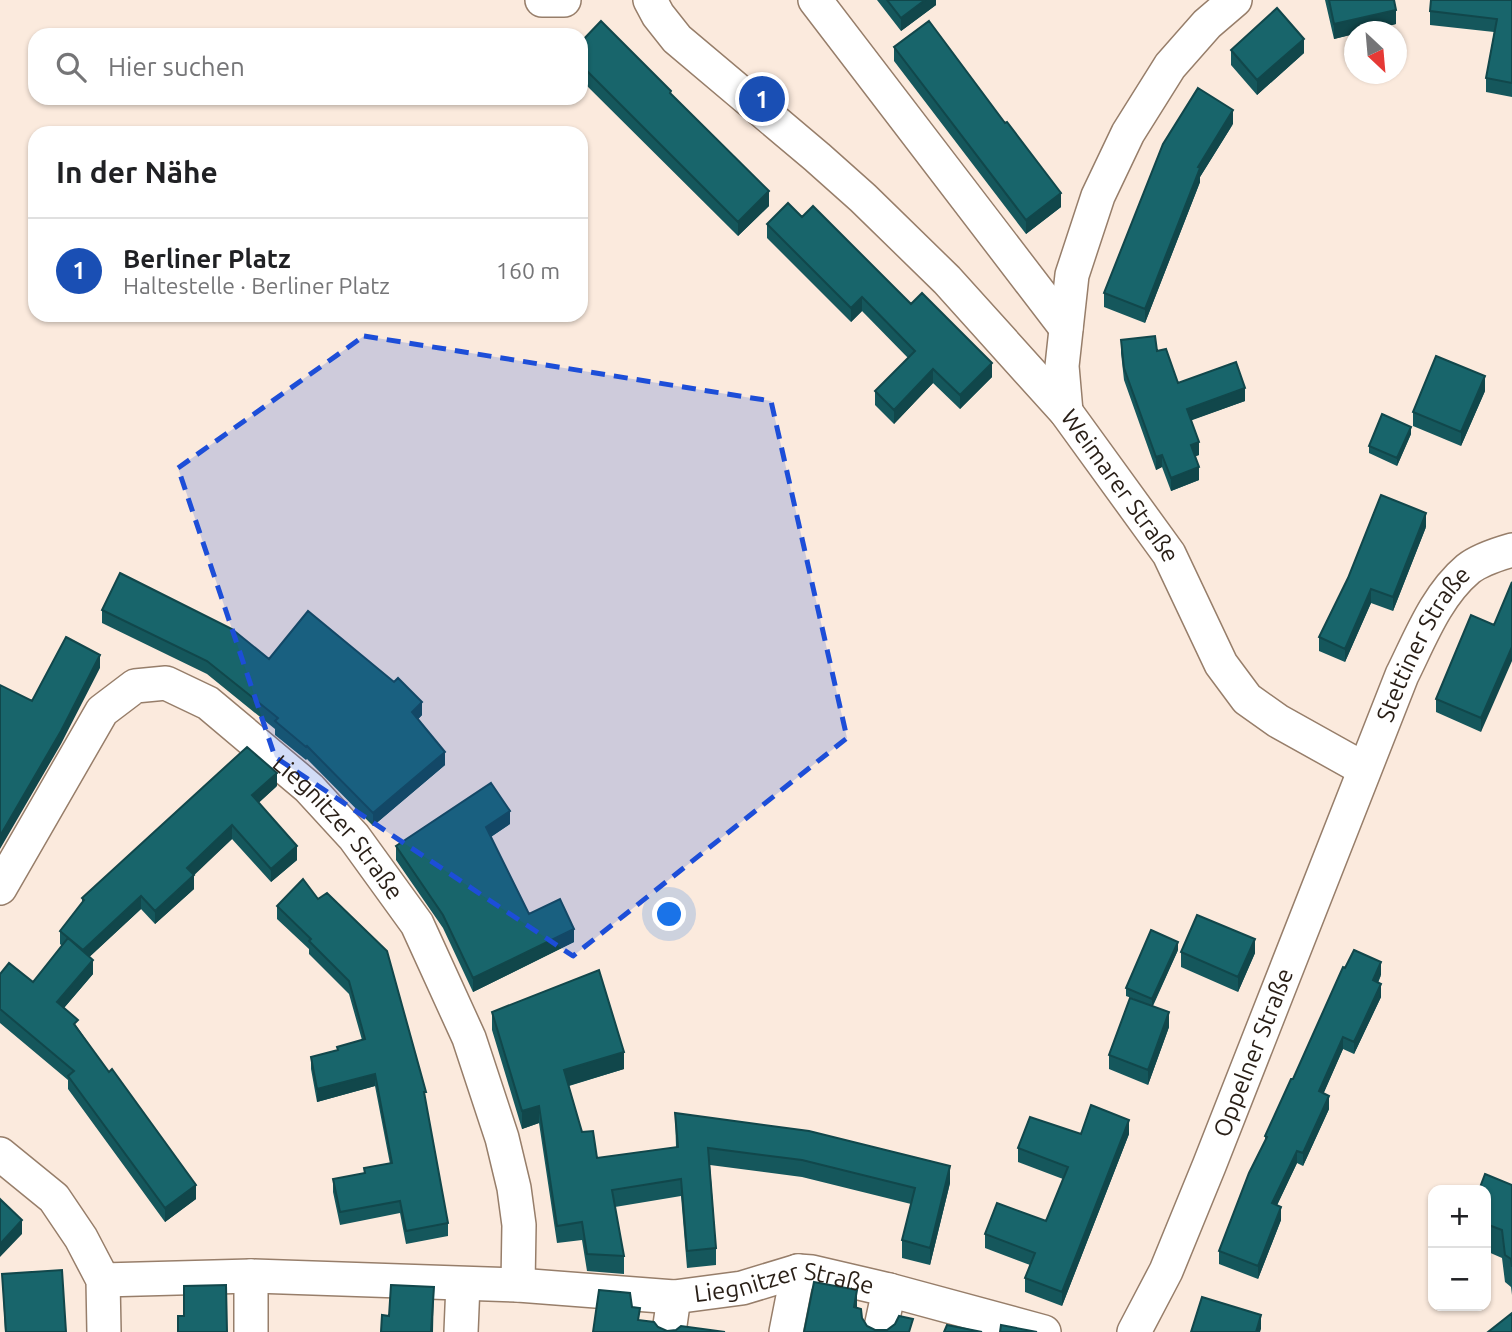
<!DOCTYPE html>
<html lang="de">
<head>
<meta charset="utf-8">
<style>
  :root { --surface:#fff; --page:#f6f6f6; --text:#202124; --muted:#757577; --line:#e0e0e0; --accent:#7c3aed }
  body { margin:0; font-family:Ubuntu,sans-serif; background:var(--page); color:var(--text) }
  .controls { position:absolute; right:21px; bottom:21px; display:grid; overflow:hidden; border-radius:14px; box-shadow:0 2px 5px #0004 }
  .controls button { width:63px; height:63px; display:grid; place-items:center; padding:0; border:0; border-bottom:2px solid var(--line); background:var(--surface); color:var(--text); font:35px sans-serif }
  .compass { position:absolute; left:1344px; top:21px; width:63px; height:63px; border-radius:50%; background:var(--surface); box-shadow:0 2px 5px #0004; rotate:154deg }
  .you { position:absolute; left:670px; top:915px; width:24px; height:24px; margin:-18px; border:5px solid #fff; border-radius:50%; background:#1a73e8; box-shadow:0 0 0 10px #1a73e833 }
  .badge { display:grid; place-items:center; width:46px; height:46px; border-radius:50%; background:var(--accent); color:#fff; font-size:23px; font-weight:700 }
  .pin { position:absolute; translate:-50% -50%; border:4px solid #fff; box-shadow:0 2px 7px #0006 }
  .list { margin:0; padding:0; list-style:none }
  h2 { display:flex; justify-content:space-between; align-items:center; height:91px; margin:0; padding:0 28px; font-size:30px }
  h2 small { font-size:23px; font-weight:400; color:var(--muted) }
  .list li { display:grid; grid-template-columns:46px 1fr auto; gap:21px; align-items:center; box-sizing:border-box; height:105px; padding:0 28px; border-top:2px solid var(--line) }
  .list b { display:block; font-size:26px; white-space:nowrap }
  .list p { margin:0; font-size:23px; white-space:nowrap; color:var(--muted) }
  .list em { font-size:23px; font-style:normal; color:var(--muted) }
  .icon { flex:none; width:38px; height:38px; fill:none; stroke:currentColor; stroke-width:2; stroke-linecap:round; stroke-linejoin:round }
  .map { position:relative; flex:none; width:1512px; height:1332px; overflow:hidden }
  .search { position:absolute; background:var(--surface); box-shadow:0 2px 5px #0004; left:28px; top:28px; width:560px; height:77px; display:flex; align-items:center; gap:18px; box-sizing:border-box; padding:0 24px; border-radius:21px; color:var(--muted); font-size:26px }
  .panel { position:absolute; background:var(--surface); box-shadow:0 2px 5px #0004; left:28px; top:126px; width:560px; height:196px; border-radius:21px }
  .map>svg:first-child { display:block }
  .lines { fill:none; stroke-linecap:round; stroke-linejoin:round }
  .street-casing { stroke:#977e6a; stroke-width:36 }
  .street { stroke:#fff; stroke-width:33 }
  .wall { fill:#15575c }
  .shaded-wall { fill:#11474b }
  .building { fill:#18656b; stroke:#11474b; stroke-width:2 }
  .marked { fill:#1d4ed8; fill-opacity:0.2; stroke:#1d4ed8; stroke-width:5; stroke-dasharray:14 9; stroke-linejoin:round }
  .labels { text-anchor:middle; stroke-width:7; stroke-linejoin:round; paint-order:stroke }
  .street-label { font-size:24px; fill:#281e16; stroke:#fbeadd }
</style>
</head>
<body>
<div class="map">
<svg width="1512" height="1332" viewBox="0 0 1512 1332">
  <rect width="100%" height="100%" fill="#fbeadd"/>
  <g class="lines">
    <defs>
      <g id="street">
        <path d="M542 0H564"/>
        <path id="s1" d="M650 0 658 15 677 39 817 157 863 198 947 280 1066 412 1169 554 1221 664 1247 699 1278 721 1364 769"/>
        <path d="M815 0 1066 328"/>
        <path d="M1066 412 1062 366 1072 275 1098 196 1128 133 1170 66 1207 24 1235 0"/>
        <path id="s2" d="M0 888 102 711 135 686 166 683 208 703 309 788 354 837 417 924 469 1038 502 1138 514 1188 519 1225 518 1285"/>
        <path d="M0 1154 54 1198 81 1238 103 1280 104 1332"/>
        <path id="s3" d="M103 1280 251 1276 518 1285 674 1297 742 1288 798 1271 812 1272 889 1290 1044 1332"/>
        <path d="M251 1332V1276"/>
        <path d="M461 1332 463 1284"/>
        <path d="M669 1332 674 1297"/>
        <path d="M786 1332 798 1271"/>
        <path d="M880 1332 889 1290"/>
        <path id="s4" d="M1134 1332 1166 1271 1209 1166 1402 675C1420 639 1436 596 1468 569 1479 560 1498 554 1512 550"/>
      </g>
    </defs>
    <use href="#street" class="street-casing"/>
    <use href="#street" class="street"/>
  </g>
  <path class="wall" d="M877 0H936V5L901 31Z
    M1325 0H1394L1396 24 1354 32V34L1334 39Z
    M1512 0V97L1486 92V78L1494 32 1430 25V11Z
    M581 42 769 206 738 236 581 80Z
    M894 47 1061 207 1026 234 894 61Z
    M1231 50 1304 53 1257 95 1231 65Z
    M1233 124 1200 177V182L1145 323 1104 307V293Z
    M802 217 911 304 992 377 960 409 933 383 894 424 875 405V391L908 358 862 311 851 322 767 238V224Z
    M1121 340 1157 351 1178 383 1245 401 1191 420 1199 455 1195 456 1199 480 1171 491 1162 467 1156 470 1124 380 1121 353Z
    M1485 391 1461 446 1413 426V412Z
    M1411 434 1397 466 1369 453V446Z
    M1426 527 1393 611 1371 603 1345 662 1319 651V637Z
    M102 610 269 659 422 715 418 719 445 765 373 826 307 759 306 760 275 735V729L207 674 102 623Z
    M1494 625 1481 732 1436 712V699Z
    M277 786 258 803 297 860 271 882 232 839 193 875 194 889 155 924 141 909 89 957 93 974 64 1008 196 1199 165 1222 68 1089V1080L0 1023V974L33 982 62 946 60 944V931L82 903V898Z
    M510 824 491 837 529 914 574 942 473 992 443 928 396 860V846Z
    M303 879 426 1103 448 1223V1236L406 1244 400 1213 340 1225 333 1192V1179L364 1173V1168L390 1164 375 1086 317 1102 311 1069V1057L337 1050V1047L362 1040 349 994 309 954V949L277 919V906Z
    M1178 950 1153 1006 1169 1027 1148 1085 1109 1069V1055L1134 999 1126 996V988Z
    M1181 952 1255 953 1238 992 1181 967Z
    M1381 975 1378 983 1381 997 1354 1054 1343 1049 1323 1094 1329 1109 1303 1166 1297 1163 1277 1205 1281 1220 1258 1279 1219 1264V1251L1265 1142V1136Z
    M492 1012 624 1069 569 1086 582 1132 597 1158 676 1147 675 1113 950 1183 930 1265 902 1258V1240L911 1204 802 1177 710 1165 716 1248V1265L687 1268 681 1196 615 1207 624 1256V1274L587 1271 582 1240 557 1243 539 1123 522 1129 492 1030Z
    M1081 1134H1129L1062 1306 1025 1292V1278L1030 1265 985 1248V1234L1046 1221 1063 1179 1018 1162V1148Z
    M1512 1185V1295L1511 1287 1505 1282 1502 1258 1486 1251V1190Z
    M2 1274 66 1332H5Z"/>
  <path class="shaded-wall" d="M925 0H936V5L901 31V18Z
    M1396 10V24L1366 32H1354V34L1334 39V24Z
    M1304 39V53L1257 95V80Z
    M1233 110V124L1200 177V182L1145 323V309L1198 167Z
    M769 191V206L738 236V222Z
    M1061 193V207L1026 234V220Z
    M862 297V311L851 322V308Z
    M992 363V377L960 409V395Z
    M933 369V383L894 424V410Z
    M1485 376V391L1461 446V432Z
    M1245 388V401L1187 422V409Z
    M1411 427V434L1397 466V458Z
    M1199 442V455L1191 458V445Z
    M1162 455V467L1156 470V457Z
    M1199 467V480L1171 491V478Z
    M1426 513V527L1393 611V597Z
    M1371 589V603L1345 662V649Z
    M1512 647V661L1481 732V718Z
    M100 655V668L61 744 0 849V836Z
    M422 702V715L412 726V712Z
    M445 752V765L373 826V813Z
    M277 773V786L252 809V795Z
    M510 811V824L486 840V827Z
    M232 825V839L187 882V868Z
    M297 846V860L271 882V869Z
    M194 875V889L155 924V911Z
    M141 896V909L83 963V950Z
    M574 929V942L473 992V978Z
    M1255 939V953L1238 992V977Z
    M1178 942V950L1152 1007V999Z
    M93 960V974L57 1016V1002Z
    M1381 962V975L1373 993V980Z
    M1381 984V997L1354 1054V1042Z
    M1169 1012V1027L1148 1085V1070Z
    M1343 1037V1049L1319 1104V1091Z
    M624 1052V1069L564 1087V1070Z
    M375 1074V1086L317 1102V1089Z
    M1329 1096V1109L1303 1166V1153Z
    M539 1106V1123L522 1129V1111Z
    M1129 1120V1134L1062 1306V1292Z
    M1297 1151V1163L1272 1216V1203Z
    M950 1166V1183L930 1265V1248Z
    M196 1185V1199L165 1222V1208Z
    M1281 1207V1220L1258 1279V1266Z
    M22 1220V1234L0 1257V1244Z
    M434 1287 433 1332H431Z
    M857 1290V1311L854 1307Z
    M1261 1315V1329L1260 1332H1256Z"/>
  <path class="building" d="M887 0H925L901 18Z
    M1329 0H1394L1396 10 1334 24Z
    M1431 0H1512V83L1486 78 1497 19 1430 11Z
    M1277 8 1304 39 1257 80 1231 50Z
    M601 21 671 91 670 93 769 191 738 222 581 65V42Z
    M929 21 1005 123 1007 122 1061 193 1026 220 894 47Z
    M1198 88 1233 110 1198 167 1200 168 1145 309 1104 293 1163 144Z
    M788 203 802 217 813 206 911 304 922 293 992 363 960 395 933 369 894 410 875 391 915 351 862 297 851 308 767 224Z
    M1155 336 1157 351 1166 349 1178 383 1236 362 1245 388 1187 409 1199 442 1191 445 1199 467 1171 478 1162 455 1156 457 1124 368 1121 340Z
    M1436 356 1485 376 1461 432 1413 412Z
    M1382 414 1411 427 1397 458 1369 446Z
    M1381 495 1426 513 1393 597 1371 589 1345 649 1319 637 1348 578Z
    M120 573 232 629 269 659 308 611 394 682 398 678 422 702 412 712 445 752 373 813 307 746 306 747 275 721 278 718 207 661 102 610Z
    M1512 582V647L1481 718 1436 699 1471 615 1494 625Z
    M66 637 100 655 61 731 0 836V685L32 701Z
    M247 747 277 773 252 795 297 846 271 869 232 825 187 868 194 875 155 911 141 896 83 950 60 931 84 900 82 898Z
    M491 783 510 811 486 827 529 914 560 899 574 929 473 978 443 915 396 846Z
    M303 879 318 899 327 893 387 951 426 1092H424L448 1223 406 1231 400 1201 340 1212 333 1179 365 1173 364 1168 392 1163 375 1074 317 1089 311 1057 338 1050 337 1047 365 1039 349 981 309 941 311 939 277 906Z
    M1197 915 1255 939 1238 977 1181 952Z
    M1151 930 1178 942 1152 999 1126 988Z
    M68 938 93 960 57 1002 78 1020 74 1024 109 1072 112 1069 196 1185 165 1208 68 1076 74 1071 0 1009V974L9 963 33 982Z
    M1354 950 1381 962 1373 980 1381 984 1354 1042 1343 1037 1319 1091 1329 1096 1303 1153 1297 1151 1272 1203 1281 1207 1258 1266 1219 1251 1249 1173 1267 1137 1265 1136 1291 1079H1293L1343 967 1345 968Z
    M599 970 624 1052 564 1070 582 1132 593 1131 597 1158 678 1147 675 1113 809 1131 950 1166 930 1248 902 1240 915 1188 802 1160 708 1148 716 1248 687 1251 681 1179 612 1190 624 1256 587 1254 582 1222 557 1226 539 1106 522 1111 492 1012Z
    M1130 998 1169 1012 1148 1070 1109 1055Z
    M1091 1105 1129 1120 1062 1292 1025 1278 1035 1253 985 1234 997 1203 1046 1221 1068 1167 1018 1148 1030 1117 1081 1134Z
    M1485 1174 1512 1185V1267L1511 1259 1505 1255 1502 1230 1486 1224V1190H1479Z
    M0 1199 22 1220 0 1244Z
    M62 1270 66 1332H6L2 1274Z
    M814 1282 857 1290 854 1307 861 1309 862 1318 867 1326 875 1330H887L895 1324 899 1316 913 1319 909 1332H804Z
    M226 1285 227 1332H178V1316H184V1286Z
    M391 1285 434 1287 431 1332H381L382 1315 389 1316Z
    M599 1290 630 1293 632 1307 640 1308 638 1320 654 1322 658 1327 667 1331 676 1330 681 1326 725 1332H593Z
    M1202 1297 1261 1315 1256 1332H1191Z
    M1512 1313V1332H1488Z
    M947 1325 982 1332H944Z
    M1001 1325 1037 1332H1000Z"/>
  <path class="marked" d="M364 336 771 401 847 738 573 956 275 757 178 468Z"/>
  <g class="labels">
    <g class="street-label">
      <text dy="8" stroke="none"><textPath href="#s1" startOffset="679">Weimarer Straße</textPath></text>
      <text dy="8" stroke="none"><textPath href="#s4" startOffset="747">Stettiner Straße</textPath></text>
      <text dy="8" stroke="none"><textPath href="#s2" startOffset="504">Liegnitzer Straße</textPath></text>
      <text dy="8" stroke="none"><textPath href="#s4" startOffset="304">Oppelner Straße</textPath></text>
      <text dy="8" stroke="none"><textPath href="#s3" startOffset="684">Liegnitzer Straße</textPath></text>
    </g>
  </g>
</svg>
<div class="controls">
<button>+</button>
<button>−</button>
</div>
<svg class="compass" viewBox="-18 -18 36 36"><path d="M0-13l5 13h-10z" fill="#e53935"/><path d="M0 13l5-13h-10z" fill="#757577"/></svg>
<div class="you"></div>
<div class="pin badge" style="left:762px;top:99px;background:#1a4fb4">1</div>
<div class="search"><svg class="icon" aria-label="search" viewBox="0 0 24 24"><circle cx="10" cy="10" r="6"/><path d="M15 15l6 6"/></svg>Hier suchen</div>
<section class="panel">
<h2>In der Nähe<small></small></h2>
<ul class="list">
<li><span class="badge" style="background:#1a4fb4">1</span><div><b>Berliner Platz</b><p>Haltestelle · Berliner Platz</p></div><em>160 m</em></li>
</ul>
</section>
</div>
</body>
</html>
